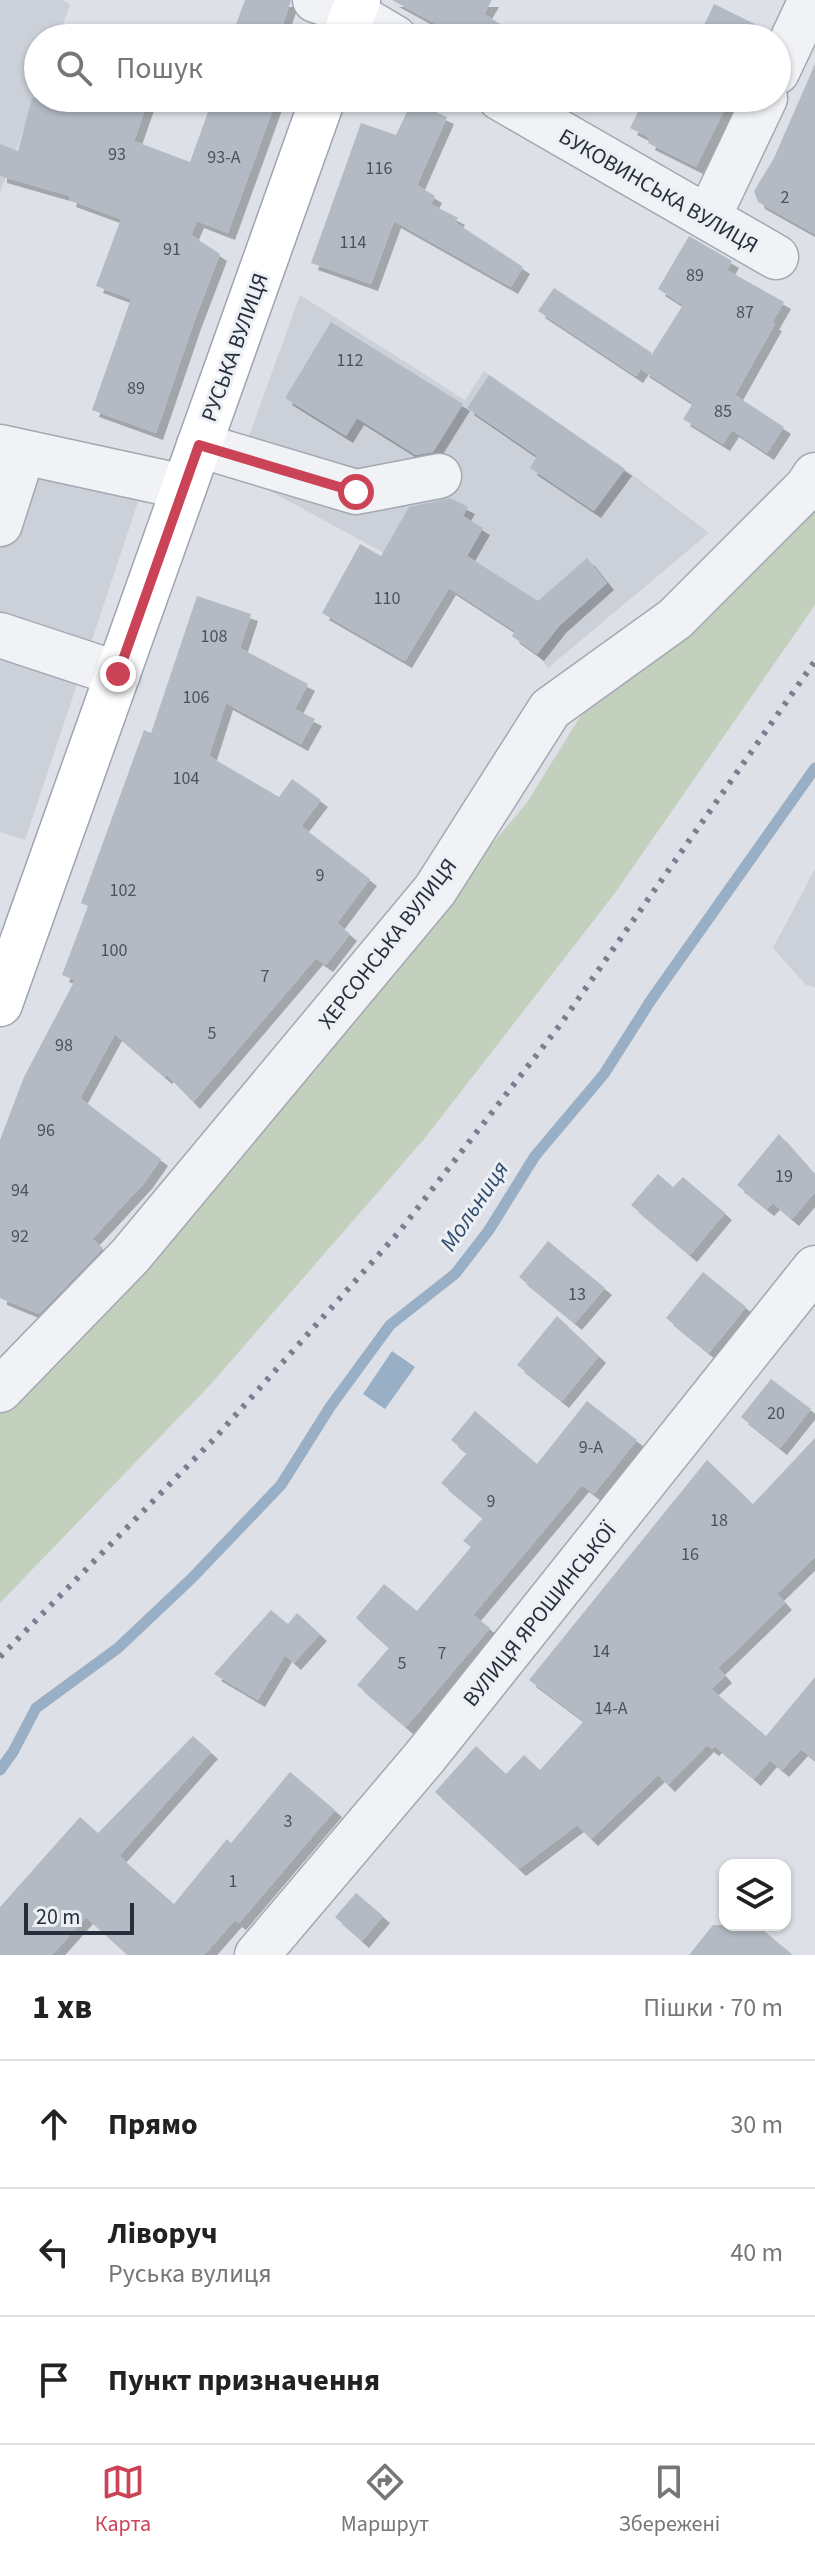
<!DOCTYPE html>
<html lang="uk">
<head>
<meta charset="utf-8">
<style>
  :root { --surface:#fff; --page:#f2f2f2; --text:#222; --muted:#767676; --line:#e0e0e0; --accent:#cb4357 }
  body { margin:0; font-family:"Source Sans 3",sans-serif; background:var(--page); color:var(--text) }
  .controls { position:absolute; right:24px; bottom:24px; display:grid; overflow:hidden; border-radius:16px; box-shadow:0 2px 6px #0004 }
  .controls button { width:72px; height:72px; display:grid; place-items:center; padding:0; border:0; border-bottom:2px solid var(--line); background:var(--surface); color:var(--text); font:40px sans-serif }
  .scale { position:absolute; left:24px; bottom:20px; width:110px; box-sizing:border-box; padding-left:8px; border:4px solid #272f3d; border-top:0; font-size:22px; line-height:28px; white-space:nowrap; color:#272f3d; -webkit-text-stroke:6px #ecf0f4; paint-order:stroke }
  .stop { position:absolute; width:24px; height:24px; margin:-18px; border:6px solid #cb4357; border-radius:50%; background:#fff }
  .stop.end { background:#cb4357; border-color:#fff; box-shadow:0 2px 8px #0008 }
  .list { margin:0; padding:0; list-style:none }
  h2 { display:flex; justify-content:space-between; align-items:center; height:104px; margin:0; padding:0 32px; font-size:34px }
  h2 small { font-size:26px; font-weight:400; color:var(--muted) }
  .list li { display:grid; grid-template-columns:52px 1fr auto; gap:24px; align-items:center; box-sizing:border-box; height:128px; padding:0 32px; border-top:2px solid var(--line) }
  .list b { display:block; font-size:30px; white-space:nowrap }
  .list p { margin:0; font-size:26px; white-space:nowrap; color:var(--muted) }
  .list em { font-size:26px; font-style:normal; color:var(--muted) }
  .icon { flex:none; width:44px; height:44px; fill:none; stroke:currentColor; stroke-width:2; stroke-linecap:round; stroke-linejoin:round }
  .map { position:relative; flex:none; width:815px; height:1955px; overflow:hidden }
  .search { position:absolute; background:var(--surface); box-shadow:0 2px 6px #0004; left:24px; right:24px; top:24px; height:88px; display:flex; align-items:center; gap:20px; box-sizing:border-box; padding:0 28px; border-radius:44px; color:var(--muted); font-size:30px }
  .sheet { height:488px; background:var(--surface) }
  nav { display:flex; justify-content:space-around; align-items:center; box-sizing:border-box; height:112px; border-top:2px solid var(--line); background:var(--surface); font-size:22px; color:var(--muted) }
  nav a { display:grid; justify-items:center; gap:4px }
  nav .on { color:var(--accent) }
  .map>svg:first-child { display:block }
  .built { fill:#cbd0d9 }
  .green { fill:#c3d0be }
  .water { fill:#98afc6 }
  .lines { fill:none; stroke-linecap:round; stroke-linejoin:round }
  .stream { stroke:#98afc6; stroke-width:11 }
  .building { fill:#b4bac3; filter:url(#shadow) }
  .minor-casing { stroke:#a3a8b1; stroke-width:47 }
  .major-casing { stroke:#9da5b2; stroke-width:47 }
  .minor { stroke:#f0f2f5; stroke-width:44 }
  .major { stroke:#fff; stroke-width:44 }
  .rail { stroke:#778090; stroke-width:6; stroke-dasharray:4 8; stroke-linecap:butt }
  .route { stroke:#cb4357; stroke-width:10 }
  .labels { text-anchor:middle; stroke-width:6; stroke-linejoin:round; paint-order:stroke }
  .number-label { font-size:18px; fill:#4a525e }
  .street-label { font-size:22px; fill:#272f3d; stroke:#ecf0f4 }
  .water-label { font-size:24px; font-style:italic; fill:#324d70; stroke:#ecf0f4 }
</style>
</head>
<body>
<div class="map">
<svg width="815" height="1955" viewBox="0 0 815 1955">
  <defs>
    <filter id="shadow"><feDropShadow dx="7" dy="7" stdDeviation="0" flood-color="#0004"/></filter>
  </defs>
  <rect width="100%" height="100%" fill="#dde1e7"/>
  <path class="built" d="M0 0H63L70 5 58 38H38V91L0 193Z
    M300 295 465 400 484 371 625 469 709 533 548 668 537 654 512 636 515 631 456 592 248 479 245 447Z
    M0 465 140 496 25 840 0 832Z
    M815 869V987L806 985 773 948Z"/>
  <path class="green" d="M815 493V605L615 893 425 1138 211 1384 0 1603V1405L420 929 526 804 593 696Z"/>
  <path class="water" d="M392 1351 415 1367 385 1409 363 1394Z"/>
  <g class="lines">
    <path class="stream" d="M0 1770 13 1752 36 1708 118 1648 192 1578 281 1485 330 1407 390 1325 455 1274 489 1230 535 1156 604 1074 651 1000 815 768"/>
  </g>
  <path class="building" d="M245 0H291L278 38H231Z
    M392 0H492L484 14 523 38H462Z
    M714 4 769 31 765 38H698Z
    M815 64V234L758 202 754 191 774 158Z
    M32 98H149L134 141 190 162 213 98H277L228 233 197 221 191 235 220 254 194 322 156 433 92 410 131 299 96 286 121 219 69 200 70 196 0 176V144L18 151Z
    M645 98H730L696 167 648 143 650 138 630 128Z
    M412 101 447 117 417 185 435 196 431 204 458 218 455 222 523 267 511 287 394 221 371 284 311 263 361 123 396 135Z
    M689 236 732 261 727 270 784 302 772 323 775 324 735 395 784 427 767 453 732 430 723 444 683 419 693 403 642 370 683 305 658 289Z
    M554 288 652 353 636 376 538 311Z
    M331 322 463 404 433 452 416 455 357 418 346 436 285 398Z
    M489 375 625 469 594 511 530 468 537 456 467 408Z
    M450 498 468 507 463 516 483 528 467 556 538 601 587 558 607 583 559 626 537 654 512 636 515 631 449 588 405 661 322 613 360 544 381 556 409 507Z
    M197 596 251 614 240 648 308 684 295 709 315 719 301 744 226 703 209 756 279 797 292 779 321 800 301 826 370 879 337 923 350 934 326 965 316 958 193 1102 167 1075 165 1077 115 1034 80 1098 161 1159 145 1182 92 1239 103 1248 39 1314 0 1298V1140L24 1077 75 980 62 975 88 906 81 903 144 730 151 733Z
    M779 1134 815 1175V1192L792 1219 773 1203 767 1209 737 1185Z
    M658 1174 673 1187 683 1177 725 1213 690 1255 631 1205Z
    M548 1241 605 1288 575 1323 519 1277Z
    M703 1272 746 1307 709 1353 666 1318Z
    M557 1316 599 1356 562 1401 517 1365Z
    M771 1379 811 1409 780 1448 741 1417Z
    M587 1401 637 1440 594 1494 582 1485 473 1615 490 1628 406 1727 357 1685 389 1648 356 1618 384 1584 417 1611 471 1547 463 1541 483 1518 441 1483 467 1453 451 1440 475 1411 537 1464Z
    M815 1438V1557L777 1594 785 1603 718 1668 725 1676 711 1689 766 1736 815 1677V1760L801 1749 782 1770 770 1760 754 1779 715 1746 712 1749 707 1745 668 1785 658 1775 591 1839 577 1825 519 1869 435 1792 476 1746 506 1774 524 1755 540 1770 584 1721 529 1680 707 1460 753 1504Z
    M271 1610 288 1624 297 1613 320 1634 294 1663 285 1655 258 1700 214 1674Z
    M193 1736 211 1752 119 1856 174 1904 227 1839 231 1843 290 1772 335 1810 239 1923 235 1920 204 1955H128L86 1917 52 1955H0V1907L80 1817 98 1833Z
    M356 1893 383 1916 362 1941 335 1917Z
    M713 1925H757L793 1955H689Z"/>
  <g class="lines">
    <defs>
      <path id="minor" d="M315 0 353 13 395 38
        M777 72 811 0
        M500 98 776 257
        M708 218 765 98
        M199 445 356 492 439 476
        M0 447 184 487
        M0 524 23 452
        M0 635 118 674
        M0 1390 130 1256 435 890 550 709 675 619 807 487 815 475
        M257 1955 424 1758 815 1268"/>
      <path id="major" d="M344 38 358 0
        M0 1004 323 98"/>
    </defs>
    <use href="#minor" class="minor-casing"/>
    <use href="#major" class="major-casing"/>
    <use href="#minor" class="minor"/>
    <use href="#major" class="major"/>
    <path class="rail" d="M0 1657 216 1437 399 1232 560 1025 815 661"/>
  </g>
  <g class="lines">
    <path class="route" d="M118 674 199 445 356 492"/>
  </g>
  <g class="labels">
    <g class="number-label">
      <text x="117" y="160">93</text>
      <text x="224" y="163">93-А</text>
      <text x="379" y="174">116</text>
      <text x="785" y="203">2</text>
      <text x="353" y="248">114</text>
      <text x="172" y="255">91</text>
      <text x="695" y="281">89</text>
      <text x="745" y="318">87</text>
      <text x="350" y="366">112</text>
      <text x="136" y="394">89</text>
      <text x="723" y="417">85</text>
      <text x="387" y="604">110</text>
      <text x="214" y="642">108</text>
      <text x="196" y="703">106</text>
      <text x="186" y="784">104</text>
      <text x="320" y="881">9</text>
      <text x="123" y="896">102</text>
      <text x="114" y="956">100</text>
      <text x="265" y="982">7</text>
      <text x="212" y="1039">5</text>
      <text x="64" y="1051">98</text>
      <text x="46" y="1136">96</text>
      <text x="784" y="1182">19</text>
      <text x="20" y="1196">94</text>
      <text x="20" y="1242">92</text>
      <text x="577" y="1300">13</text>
      <text x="776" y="1419">20</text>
      <text x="591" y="1453">9-А</text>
      <text x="491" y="1507">9</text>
      <text x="719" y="1526">18</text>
      <text x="690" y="1560">16</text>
      <text x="601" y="1657">14</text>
      <text x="442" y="1659">7</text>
      <text x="402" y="1669">5</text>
      <text x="611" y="1714">14-А</text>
      <text x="288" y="1827">3</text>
      <text x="233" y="1887">1</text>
    </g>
    <g class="street-label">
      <text transform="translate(659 190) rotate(30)" y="8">БУКОВИНСЬКА ВУЛИЦЯ</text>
      <text transform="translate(234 347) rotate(-70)" y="8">РУСЬКА ВУЛИЦЯ</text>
      <text transform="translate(387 943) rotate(-52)" y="8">ХЕРСОНСЬКА ВУЛИЦЯ</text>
      <text transform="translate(539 1614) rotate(-51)" y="8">ВУЛИЦЯ ЯРОШИНСЬКОЇ</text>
    </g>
    <g class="water-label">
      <text transform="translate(474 1206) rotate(-56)" y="8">Мольниця</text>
    </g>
  </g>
</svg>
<div class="controls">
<button><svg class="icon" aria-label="layers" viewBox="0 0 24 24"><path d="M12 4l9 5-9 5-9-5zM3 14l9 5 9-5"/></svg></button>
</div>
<div class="scale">20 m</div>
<div class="stop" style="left:356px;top:492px"></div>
<div class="stop end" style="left:118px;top:674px"></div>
<div class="search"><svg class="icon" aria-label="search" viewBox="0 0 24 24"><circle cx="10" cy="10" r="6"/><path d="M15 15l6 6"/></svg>Пошук</div>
</div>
<section class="sheet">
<h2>1 хв<small>Пішки · 70 m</small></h2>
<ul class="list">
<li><svg class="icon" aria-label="ahead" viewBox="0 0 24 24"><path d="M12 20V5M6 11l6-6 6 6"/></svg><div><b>Прямо</b></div><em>30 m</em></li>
<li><svg class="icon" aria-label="left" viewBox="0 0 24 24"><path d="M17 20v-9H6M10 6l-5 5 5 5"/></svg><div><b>Ліворуч</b><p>Руська вулиця</p></div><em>40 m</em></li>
<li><svg class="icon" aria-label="arrive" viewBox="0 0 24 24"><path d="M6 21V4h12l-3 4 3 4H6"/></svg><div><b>Пункт призначення</b></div></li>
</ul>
</section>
<nav>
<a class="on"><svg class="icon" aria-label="map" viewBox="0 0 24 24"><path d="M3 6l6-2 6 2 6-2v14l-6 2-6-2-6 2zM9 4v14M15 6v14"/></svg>Карта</a>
<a><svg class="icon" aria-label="directions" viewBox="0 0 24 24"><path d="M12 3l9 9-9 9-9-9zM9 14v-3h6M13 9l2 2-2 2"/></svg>Маршрут</a>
<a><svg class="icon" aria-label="saved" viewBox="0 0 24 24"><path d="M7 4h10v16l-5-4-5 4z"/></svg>Збережені</a>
</nav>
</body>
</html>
